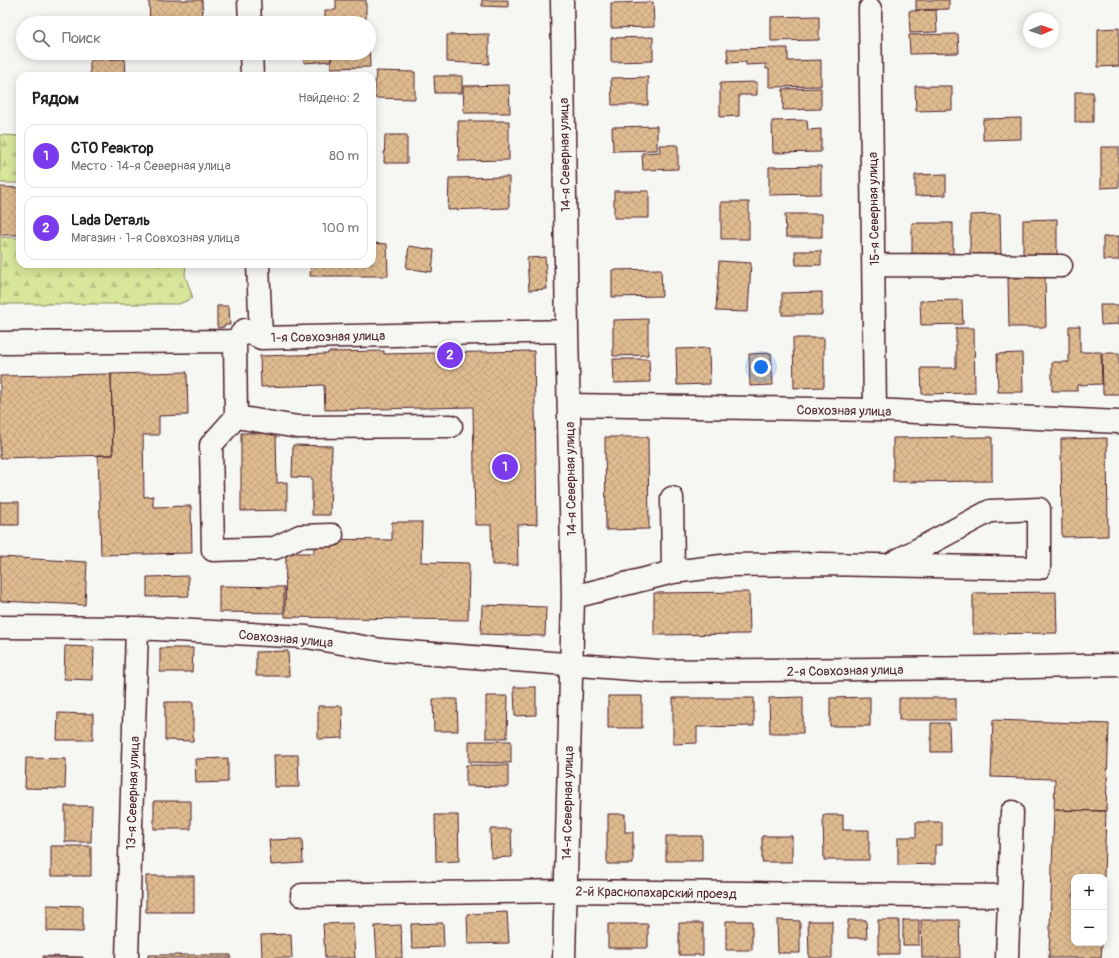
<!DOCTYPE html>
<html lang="ru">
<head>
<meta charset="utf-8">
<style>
  :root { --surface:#fff; --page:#f2f2f2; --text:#202124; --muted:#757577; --line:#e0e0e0; --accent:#7c3aed }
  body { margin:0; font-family:Pangolin,sans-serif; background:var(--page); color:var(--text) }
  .controls { position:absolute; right:12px; bottom:12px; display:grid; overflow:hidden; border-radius:8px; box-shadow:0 2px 10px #0003 }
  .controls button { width:36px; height:36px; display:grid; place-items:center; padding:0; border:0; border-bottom:1px solid var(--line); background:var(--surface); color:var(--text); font:20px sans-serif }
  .compass { position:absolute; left:1023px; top:12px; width:36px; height:36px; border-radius:50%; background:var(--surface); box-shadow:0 2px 10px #0003; rotate:88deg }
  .you { position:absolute; left:761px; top:367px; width:14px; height:14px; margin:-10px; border:3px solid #fff; border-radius:50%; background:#1a73e8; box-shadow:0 0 0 6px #1a73e833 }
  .badge { display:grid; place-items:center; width:26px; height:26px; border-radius:50%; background:var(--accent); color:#fff; font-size:13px; font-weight:700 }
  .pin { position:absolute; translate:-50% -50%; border:2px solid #fff; box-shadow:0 1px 4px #0006 }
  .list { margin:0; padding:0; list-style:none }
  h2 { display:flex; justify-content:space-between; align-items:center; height:52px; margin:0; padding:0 16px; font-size:17px }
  h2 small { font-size:13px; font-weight:400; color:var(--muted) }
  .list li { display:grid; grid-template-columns:26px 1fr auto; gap:12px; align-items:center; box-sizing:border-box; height:64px; margin:0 8px 8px; padding:0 8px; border:1px solid var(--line); border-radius:12px }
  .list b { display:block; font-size:15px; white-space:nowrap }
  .list p { margin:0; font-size:13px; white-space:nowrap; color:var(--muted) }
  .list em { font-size:13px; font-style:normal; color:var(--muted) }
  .icon { flex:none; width:22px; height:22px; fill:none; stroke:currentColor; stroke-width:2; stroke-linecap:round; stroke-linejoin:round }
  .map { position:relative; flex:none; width:1119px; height:958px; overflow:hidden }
  .search { position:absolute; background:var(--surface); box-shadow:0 2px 10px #0003; left:16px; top:16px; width:360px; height:44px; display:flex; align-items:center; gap:10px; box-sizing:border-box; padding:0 14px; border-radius:22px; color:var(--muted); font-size:15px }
  .panel { position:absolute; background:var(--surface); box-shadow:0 2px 10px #0003; left:16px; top:72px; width:360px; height:196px; border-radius:12px }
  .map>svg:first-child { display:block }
  .forest { fill:url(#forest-firs); stroke:#908262 }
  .building { fill:url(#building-cross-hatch); stroke:#4a1f2b }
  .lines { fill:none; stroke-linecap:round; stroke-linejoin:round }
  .minor-casing { stroke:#4a1f2b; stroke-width:25 }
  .minor { stroke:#f6f6f2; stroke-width:22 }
  .labels { text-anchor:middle; stroke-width:4; stroke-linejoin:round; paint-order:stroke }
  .street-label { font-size:13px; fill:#4a1f2b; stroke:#f6f6f2 }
</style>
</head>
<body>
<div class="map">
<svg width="1119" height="958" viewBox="0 0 1119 958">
  <defs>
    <pattern id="forest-firs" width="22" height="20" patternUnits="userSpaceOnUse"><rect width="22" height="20" fill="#d7e69a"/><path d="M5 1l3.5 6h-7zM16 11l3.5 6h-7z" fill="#bac585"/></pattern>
    <pattern id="building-cross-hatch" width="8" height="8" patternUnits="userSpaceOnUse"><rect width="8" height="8" fill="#dfbb90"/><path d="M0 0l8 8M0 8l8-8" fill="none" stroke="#c1a07c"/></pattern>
  </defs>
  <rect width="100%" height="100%" fill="#f6f6f2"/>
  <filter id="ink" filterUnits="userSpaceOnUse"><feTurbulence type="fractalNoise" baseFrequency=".025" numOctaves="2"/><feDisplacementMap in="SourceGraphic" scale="8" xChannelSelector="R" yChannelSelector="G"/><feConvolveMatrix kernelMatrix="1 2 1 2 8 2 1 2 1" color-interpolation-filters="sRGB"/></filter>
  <g filter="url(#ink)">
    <path class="forest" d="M0 135 20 136V183H0Z
      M0 237 20 238V264H186L185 275 193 298 179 304H0Z"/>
    <path class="building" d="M149 0H202L203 22 150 23Z
      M336 0H366V23H325V10H336Z
      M482 0H508V7L482 6Z
      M916 0H949V9L916 10Z
      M653 2 654 27 611 28V3Z
      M936 10 937 32 910 33 909 11Z
      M819 16V40L771 41V17Z
      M1119 28V66L1098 67V29Z
      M489 34V64L447 62V35Z
      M958 34 959 53 910 54 909 35Z
      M653 37V61L611 62V38Z
      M369 41 370 67 331 68V53H369Z
      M788 48V61L821 60V86L769 87V69H766V64L746 65V62L728 63 727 49Z
      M304 53H331V61L304 63Z
      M125 59 126 76H90V60Z
      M376 71 415 72V99L374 98Z
      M434 76H462V93H435Z
      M648 77V105H612L611 78Z
      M757 82V95H739V116L720 117V83Z
      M509 85 510 113H464L463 86Z
      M915 86H952V110L916 111Z
      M821 88V109L783 110V89Z
      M1075 92H1093V122H1075Z
      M1021 118V139L983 140V119Z
      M807 120 808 130 821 129V152L773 153 772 121Z
      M458 121H509V160L459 161Z
      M657 126V150L613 151 612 127Z
      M385 135H407V163H384Z
      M659 145H678V169L643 170 642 153 660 152Z
      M1101 147H1119V187L1101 188Z
      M821 166V194L769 195V167Z
      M946 174V195L915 196V175Z
      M509 177V208L448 210 449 178Z
      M0 187 20 188V235H0Z
      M614 191H649V218H614Z
      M721 202H749V239H721Z
      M785 214H822V237H786Z
      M1000 214 1001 259H970V215Z
      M1057 219V257H1023V220Z
      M912 223H953V256H912Z
      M1119 236V260H1103V237Z
      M372 243 387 244 388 276H310L311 264H372Z
      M409 246 434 250 432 272 406 268Z
      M795 251H821V265H796Z
      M545 257 547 289 529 290 527 258Z
      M719 261 751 263 748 312 716 311Z
      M661 269 662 296 612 297V270Z
      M1045 277 1046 327H1009L1008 278Z
      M822 292V315H782V293Z
      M962 300 963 324 921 325 920 301Z
      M1100 305H1119V324L1101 325Z
      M217 306H229L230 325H224V327L218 328 217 325Z
      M648 319V355L613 356V320Z
      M1069 326H1080V352H1101L1102 384 1077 385V391H1052V362H1069Z
      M956 328H974L975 393 922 394 921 368H956Z
      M793 338H824V387L794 388Z
      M709 348 710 384 677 385 676 349Z
      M384 351V354L534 351 537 524 517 525 518 565H492L491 525H475L473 407 325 410 324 385 261 387 260 356 328 354V352Z
      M771 353 773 385 750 386 749 354Z
      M1022 353 1023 392H998L997 354Z
      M1102 353H1119V394H1103Z
      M613 359H649L650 382 614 383Z
      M187 372 188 415 159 416V435H143L144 497 153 496V507L191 506 192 553 101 555 98 455H113L111 374Z
      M111 374 113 455 0 458V376Z
      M241 433H276L277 483 287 482V510L241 511Z
      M605 437H648L649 529 606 530Z
      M992 437V481L893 482V438Z
      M1107 438 1108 536 1062 537 1061 439Z
      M293 445 332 446 330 515H312V478L292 477Z
      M0 502H19V525H0Z
      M392 522H422L421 562 469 563 468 620 285 617 286 553H314V539L392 540Z
      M0 557 87 562 85 605 0 601Z
      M188 576 189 596 147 597V577Z
      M219 586 284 587V613L219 612Z
      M749 592 750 634 654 635V593Z
      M1056 592 1057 633 973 634V593Z
      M482 605 546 607 545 636 481 634Z
      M65 646 94 647 93 680 64 679Z
      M160 648H193L192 672H160Z
      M288 651 289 676H256V652Z
      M514 687H536V715L515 716Z
      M486 696H508L507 738H486Z
      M608 696H642V728H608Z
      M803 697V733H770L769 698Z
      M870 697V726H830V698Z
      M673 698H754V726L697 727V743L673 744Z
      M899 698H956V720H899Z
      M433 699H457L458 731H434Z
      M165 702H193V741L165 740Z
      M318 706H342L343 738 318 739Z
      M58 713 93 714V740H57Z
      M993 720 1109 724 1106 811 1054 810 1055 779 991 777Z
      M931 723H949L950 752H931Z
      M469 741H511V763L469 762Z
      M274 755H298L299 787H275Z
      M26 758 66 759 65 789 25 788Z
      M228 758V782L196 783 195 759Z
      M466 765H508V787L466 786Z
      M154 801H191V829H154Z
      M65 806H92L91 842H65Z
      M1054 810 1106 811 1104 877H1074V943H1102L1101 958H1049Z
      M608 814H625V832H633V864H607V832H608Z
      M435 815H458L459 861 436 862Z
      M823 815H843V830H869V860H824Z
      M916 822H942V845H935V864L898 865V837H916Z
      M490 829H511L512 857 491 858Z
      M666 836H702V861H666Z
      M762 836H792V862H762Z
      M302 839 303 863 271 865 269 840Z
      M51 846H91V876H51Z
      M146 876H194V912H146Z
      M47 905 83 906V932L47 931Z
      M507 912 509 943 468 944 467 914Z
      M777 920 800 921V953H778Z
      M848 920H866L867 938H848Z
      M878 920H899V954H878Z
      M903 920H919V945H903Z
      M921 920H959L960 958H922Z
      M726 921H752V950H726Z
      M808 921H832V958H809Z
      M353 923 355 958H325L323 924Z
      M443 923 444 947 412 948 411 924Z
      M679 923H703V955H679Z
      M608 924H648V948H608Z
      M401 925 402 958H377L375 926Z
      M291 934 292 958H262L261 935Z
      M148 955H231V958H148Z
      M43 956 83 957V958H43Z"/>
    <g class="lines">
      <defs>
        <path id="minor" d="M249 0 250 23
          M562 0 567 331 573 597 564 958
          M870 9 875 410
          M251 53 252 76
          M258 264 261 338
          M874 265 1061 266
          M235 341 236 417 298 427 451 426
          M0 343 235 341 245 330 261 338 567 331
          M569 405 875 410 1119 422
          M236 417 211 445 213 550 275 548 300 536 332 535
          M672 498 673 572
          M573 597 673 572 730 565 821 564 1039 568V509L990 511 889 565
          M0 627 137 628 307 637 381 650 658 671 989 668 1119 665
          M302 895 565 891 1009 896
          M127 958 137 628
          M1007 958 1012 812"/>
      </defs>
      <use href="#minor" class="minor-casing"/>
      <use href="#minor" class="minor"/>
    </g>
  </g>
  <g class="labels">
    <g class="street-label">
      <text transform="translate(564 155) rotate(-91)" y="5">14-я Северная улица</text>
      <text transform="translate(873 209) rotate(-91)" y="5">15-я Северная улица</text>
      <text transform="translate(328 336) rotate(-1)" y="5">1-я Совхозная улица</text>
      <text transform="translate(844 410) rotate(1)" y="5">Совхозная улица</text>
      <text transform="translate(570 479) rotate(-91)" y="5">14-я Северная улица</text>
      <text transform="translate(286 638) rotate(5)" y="5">Совхозная улица</text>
      <text transform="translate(845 670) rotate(-1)" y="5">2-я Совхозная улица</text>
      <text transform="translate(132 793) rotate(-88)" y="5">13-я Северная улица</text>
      <text transform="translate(567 803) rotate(-89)" y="5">14-я Северная улица</text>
      <text transform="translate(656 892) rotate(1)" y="5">2-й Краснопахарский проезд</text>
    </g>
  </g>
</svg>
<div class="controls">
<button>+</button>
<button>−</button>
</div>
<svg class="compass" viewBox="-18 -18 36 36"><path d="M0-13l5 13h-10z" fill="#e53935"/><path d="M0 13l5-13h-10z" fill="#757577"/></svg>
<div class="you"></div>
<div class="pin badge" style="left:505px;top:467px">1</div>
<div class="pin badge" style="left:450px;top:355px">2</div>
<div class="search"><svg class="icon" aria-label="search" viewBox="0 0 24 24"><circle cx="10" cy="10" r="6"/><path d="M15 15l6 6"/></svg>Поиск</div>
<section class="panel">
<h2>Рядом<small>Найдено: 2</small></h2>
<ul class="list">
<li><span class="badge">1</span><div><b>СТО Реактор</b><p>Место · 14-я Северная улица</p></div><em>80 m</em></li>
<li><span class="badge">2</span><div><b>Lada Dеталь</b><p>Магазин · 1-я Совхозная улица</p></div><em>100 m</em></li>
</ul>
</section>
</div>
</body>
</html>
